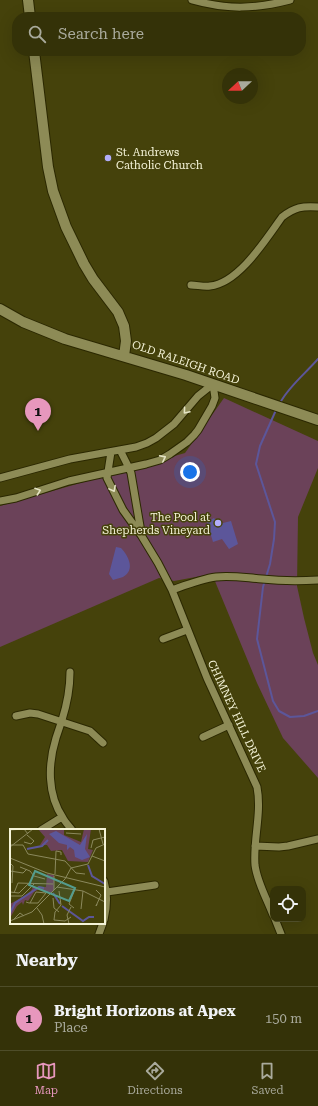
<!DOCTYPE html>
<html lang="en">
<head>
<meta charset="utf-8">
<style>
  :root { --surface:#343208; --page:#3c3a12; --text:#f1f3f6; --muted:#a9aa9c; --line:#4e4d29; --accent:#e797bd }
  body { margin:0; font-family:"Roboto Serif",serif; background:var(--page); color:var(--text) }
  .controls { position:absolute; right:12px; bottom:12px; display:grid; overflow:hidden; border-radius:8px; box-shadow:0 4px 16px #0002 }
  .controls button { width:36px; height:36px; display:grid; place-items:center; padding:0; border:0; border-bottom:1px solid var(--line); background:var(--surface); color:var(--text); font:20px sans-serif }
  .compass { position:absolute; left:222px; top:68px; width:36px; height:36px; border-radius:50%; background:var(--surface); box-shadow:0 4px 16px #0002; rotate:248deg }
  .you { position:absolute; left:190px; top:472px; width:14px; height:14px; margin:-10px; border:3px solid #fff; border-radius:50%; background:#1a73e8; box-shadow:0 0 0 6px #1a73e833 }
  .badge { display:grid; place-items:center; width:26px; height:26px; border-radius:50%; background:var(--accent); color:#111; font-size:13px; font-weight:700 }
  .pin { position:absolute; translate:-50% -33px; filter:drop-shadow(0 1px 2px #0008) }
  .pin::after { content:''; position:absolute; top:21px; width:14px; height:12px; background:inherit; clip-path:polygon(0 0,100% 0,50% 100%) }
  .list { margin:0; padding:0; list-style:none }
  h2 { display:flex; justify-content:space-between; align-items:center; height:52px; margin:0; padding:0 16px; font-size:17px }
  h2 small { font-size:13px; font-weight:400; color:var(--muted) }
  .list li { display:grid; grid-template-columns:26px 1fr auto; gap:12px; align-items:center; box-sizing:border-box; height:64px; padding:0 16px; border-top:1px solid var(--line) }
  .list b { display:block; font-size:15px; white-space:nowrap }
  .list p { margin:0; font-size:13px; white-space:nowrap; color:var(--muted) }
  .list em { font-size:13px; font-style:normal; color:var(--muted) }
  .icon { flex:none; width:22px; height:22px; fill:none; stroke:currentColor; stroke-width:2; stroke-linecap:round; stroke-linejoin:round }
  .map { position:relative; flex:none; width:318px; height:934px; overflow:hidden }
  .search { position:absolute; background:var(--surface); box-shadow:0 4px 16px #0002; left:12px; right:12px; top:12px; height:44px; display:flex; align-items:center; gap:10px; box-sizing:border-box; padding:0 14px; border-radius:16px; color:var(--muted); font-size:15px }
  .sheet { height:116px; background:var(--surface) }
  nav { display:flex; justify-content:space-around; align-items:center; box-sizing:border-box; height:56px; border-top:1px solid var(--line); background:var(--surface); font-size:11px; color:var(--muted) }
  nav a { display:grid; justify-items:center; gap:2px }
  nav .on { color:var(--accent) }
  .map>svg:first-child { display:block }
  .green { fill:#6b4259 }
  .water { fill:#5c569a }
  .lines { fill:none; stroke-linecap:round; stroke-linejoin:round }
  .stream { stroke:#5c569a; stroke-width:2 }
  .street-casing { stroke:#2b2800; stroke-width:9 }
  .secondary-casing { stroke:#2b2800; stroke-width:12 }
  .street { stroke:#8d8b56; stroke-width:7 }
  .secondary { stroke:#8d8b56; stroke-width:10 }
  .oneway { stroke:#e5e4c4 }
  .poi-dot { fill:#b1adfa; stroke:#45420b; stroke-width:1.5 }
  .labels { text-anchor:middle; stroke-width:3; stroke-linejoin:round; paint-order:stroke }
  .poi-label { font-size:11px; fill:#f5f4d8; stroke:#45420b; text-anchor:start }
  .street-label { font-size:11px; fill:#f5f4d8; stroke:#45420b }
  .inset-river { fill:none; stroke:#5c569a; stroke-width:2 }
  .inset-road { fill:none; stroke:#8b895d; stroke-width:1 }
  .view { fill:#549c8e; fill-opacity:0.15; stroke:#549c8e; stroke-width:2 }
  .inset-edge { fill:none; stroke:#f5f4d8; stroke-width:2 }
</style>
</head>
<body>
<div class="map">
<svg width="318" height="934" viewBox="0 0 318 934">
  <rect width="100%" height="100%" fill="#45420b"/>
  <path class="green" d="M224 398 318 441V468L298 517 297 586 304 618 313 653 318 665V778L283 738 257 683 212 574 174 581 159 578 0 647V506L185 453Z"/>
  <path class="water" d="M214 518 219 524 231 521 238 544 229 549 222 539 213 542 207 522Z
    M116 547 121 548C128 555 136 570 123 577 120 578 116 579 113 580L109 574Z"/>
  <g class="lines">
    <path class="stream" d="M280 403C289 386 306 373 318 359
      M276 410 260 446 256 464 275 522 274 539 270 564 263 587 257 639 273 701 279 711 290 717 304 716 318 711"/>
    <defs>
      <path id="street" d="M192 0C227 10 255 9 290 0
        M191 285C197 285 204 287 210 286 239 283 266 239 282 217 295 207 302 206 318 207
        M120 450 129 468 131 473 141 532
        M111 452 107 478 123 510 141 535 158 563 172 590 207 678 257 787C262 813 253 839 255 865 257 882 267 899 273 915
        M0 478 70 459 136 447 147 443 156 438 174 424 198 396 213 384
        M0 501 16 498 69 481 146 464 160 460 170 454 187 442 194 435 198 430 212 406 215 398 213 384
        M172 590C186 585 201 579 216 577 231 575 247 578 262 579 281 581 300 581 318 580
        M163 639 187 630
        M70 672C70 689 67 704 62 720 60 726 58 732 56 738 48 764 47 794 63 818 65 822 69 826 72 830
        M16 716 30 713 38 714 90 731 103 743
        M203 737 229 725
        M41 830 62 817
        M255 846 279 847 288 846 318 839
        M104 881C108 894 107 907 104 920
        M107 892 155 885
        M275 919 281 934
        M99 934 103 923"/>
      <path id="secondary" d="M28 0 30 17
        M34 51 48 167 53 191 66 227 84 264 93 279 118 312 124 326 126 341 124 356
        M0 309 23 322 65 339 186 375 318 420"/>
    </defs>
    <use href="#street" class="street-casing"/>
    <use href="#secondary" class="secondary-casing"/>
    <use href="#street" class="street"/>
    <use href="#secondary" class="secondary"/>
  </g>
  <defs><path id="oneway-chevron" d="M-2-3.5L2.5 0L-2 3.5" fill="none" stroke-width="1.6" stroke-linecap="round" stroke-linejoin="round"/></defs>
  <g class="oneway">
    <use href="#oneway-chevron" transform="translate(186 411) rotate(130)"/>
    <use href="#oneway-chevron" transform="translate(163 458) rotate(-27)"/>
    <use href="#oneway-chevron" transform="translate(113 489) rotate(62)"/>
    <use href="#oneway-chevron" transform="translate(38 491) rotate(-19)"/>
  </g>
  <g class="poi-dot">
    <circle cx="108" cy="158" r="4"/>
    <circle cx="218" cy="523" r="4"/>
  </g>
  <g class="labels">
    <g class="poi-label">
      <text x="116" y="156">St. Andrews<tspan x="116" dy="13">Catholic Church</tspan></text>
      <text x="210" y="521" text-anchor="end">The Pool at<tspan x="210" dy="13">Shepherds Vineyard</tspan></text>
    </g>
    <g class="street-label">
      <text transform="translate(186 362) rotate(19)" y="4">OLD RALEIGH ROAD</text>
      <text transform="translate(237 716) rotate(65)" y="4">CHIMNEY HILL DRIVE</text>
    </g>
  </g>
  <g transform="translate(10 829)">
    <rect width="95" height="95" fill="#45420b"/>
    <path d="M28 0H54V6L71 13 74 0H81L78 20 83 21 78 33 58 32 52 21 41 22 37 16H30L35 8ZM37 45 44 46V61L40 65 29 60 24 63 18 72 15 71 13 76 12 73 7 77 0 89V75L20 64 23 58H36Z" fill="#6b4259"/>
    <path d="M46 2 70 16 77 5 75 20 80 28 72 31 65 28 64 21 60 18 57 21V16L49 14 39 5Z" fill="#5c569a"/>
    <path class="inset-river" d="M17 20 32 17 38 11M78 36 82 47 95 55M43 64 50 75M52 77 73 92 79 88H84M0 84 5 74 29 58 34 59"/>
    <path class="inset-road" d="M89 0 93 15M0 1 14 0 18 5M56 4 71 5M14 13 21 15 24 12 17 6M1 16H13L18 25 55 32 66 44 75 45M0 18 23 0M81 19 83 11 95 8M82 27 95 32M0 29 37 44 95 58M0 34 3 37 2 54M10 38 20 42 24 47 35 50M0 42 13 44 17 40M45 45 46 22 51 23V26M47 58 73 62 95 73M44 61V47M86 61 91 66 86 77 87 75M49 62 51 76 45 83 44 91 55 92 61 88M0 63 9 64 19 54M4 64 8 54 43 55M0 67H12L24 55M43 69 44 79 49 83M16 73 19 74H28L36 64 26 63 20 74M27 79 32 86 34 95M64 79 59 75 65 60M71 80 73 62M4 90 10 84 14 87M0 92 22 83 55 50 61 39 78 35 86 19 95 15M59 95 57 86 61 78"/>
    <path class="view" d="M25 42 65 59 59 72 19 56Z"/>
    <rect width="95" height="95" class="inset-edge"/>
  </g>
</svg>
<div class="controls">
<button><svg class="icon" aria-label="locate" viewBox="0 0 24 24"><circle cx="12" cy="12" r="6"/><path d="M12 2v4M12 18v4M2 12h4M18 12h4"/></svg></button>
</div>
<svg class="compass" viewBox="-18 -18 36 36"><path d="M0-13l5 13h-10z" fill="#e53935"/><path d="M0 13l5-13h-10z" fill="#a9aa9c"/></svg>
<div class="you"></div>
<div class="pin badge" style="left:38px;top:431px">1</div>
<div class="search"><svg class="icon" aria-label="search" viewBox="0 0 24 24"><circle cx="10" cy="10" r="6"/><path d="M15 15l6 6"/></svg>Search here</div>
</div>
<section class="sheet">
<h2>Nearby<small></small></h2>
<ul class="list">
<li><span class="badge">1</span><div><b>Bright Horizons at Apex</b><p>Place</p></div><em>150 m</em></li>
</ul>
</section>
<nav>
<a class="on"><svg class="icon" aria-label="map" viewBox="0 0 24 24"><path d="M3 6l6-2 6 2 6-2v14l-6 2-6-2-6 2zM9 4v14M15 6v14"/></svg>Map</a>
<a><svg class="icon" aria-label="directions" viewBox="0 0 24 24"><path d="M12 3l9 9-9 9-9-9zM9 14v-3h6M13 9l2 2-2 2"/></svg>Directions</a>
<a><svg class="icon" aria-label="saved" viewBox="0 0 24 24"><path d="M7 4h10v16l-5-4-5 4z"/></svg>Saved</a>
</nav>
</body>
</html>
